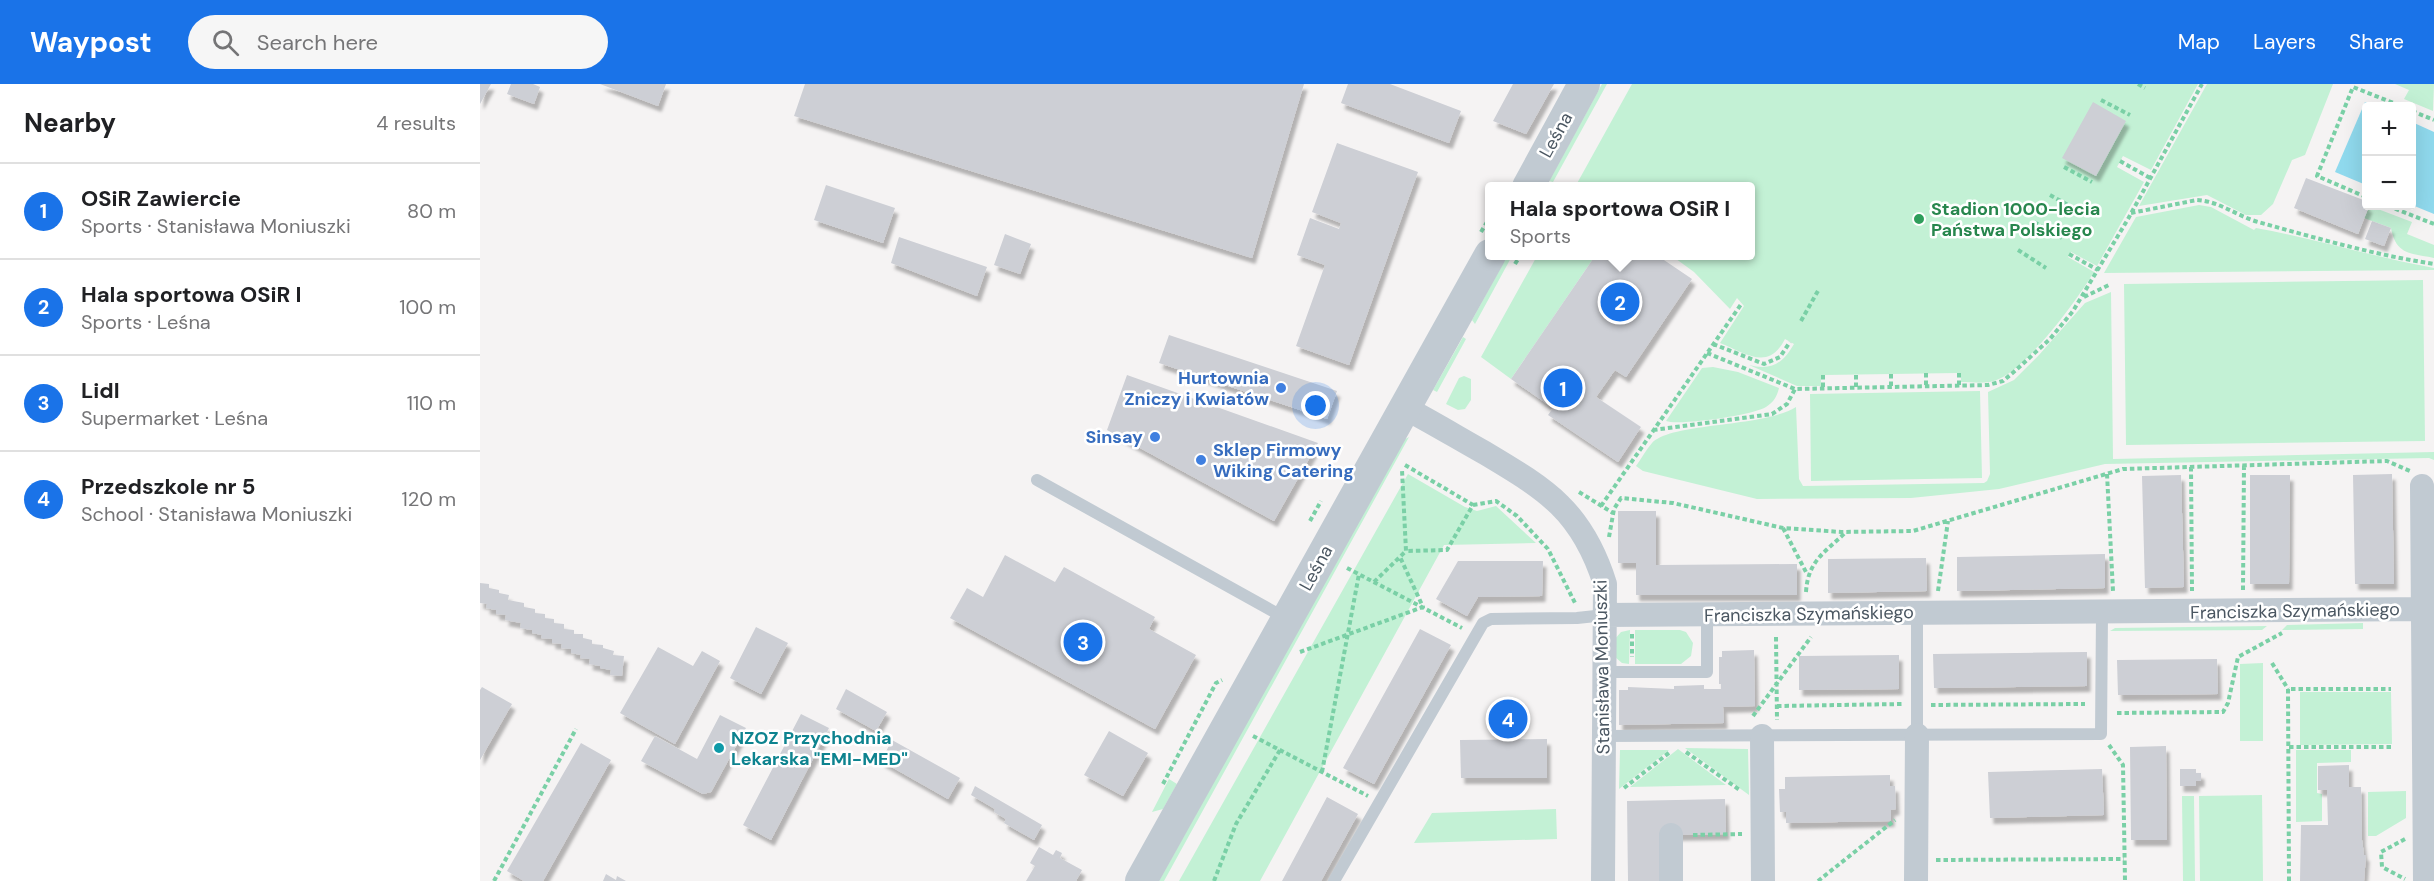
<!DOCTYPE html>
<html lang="en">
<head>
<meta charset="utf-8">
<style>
  :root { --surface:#fff; --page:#f6f6f6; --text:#202124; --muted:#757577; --line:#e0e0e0; --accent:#1a73e8 }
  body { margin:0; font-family:"DM Sans",sans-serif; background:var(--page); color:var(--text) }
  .controls { position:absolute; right:18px; top:18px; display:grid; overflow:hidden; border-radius:6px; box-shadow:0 6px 24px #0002 }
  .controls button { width:54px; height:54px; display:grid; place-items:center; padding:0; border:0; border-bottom:2px solid var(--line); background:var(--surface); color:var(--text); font:30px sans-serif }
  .you { position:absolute; left:836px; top:322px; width:21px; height:21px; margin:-15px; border:4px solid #fff; border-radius:50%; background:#1a73e8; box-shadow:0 0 0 9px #1a73e833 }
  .badge { display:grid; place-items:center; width:39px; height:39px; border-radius:50%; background:var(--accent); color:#fff; font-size:20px; font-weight:700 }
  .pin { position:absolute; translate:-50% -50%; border:3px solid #fff; box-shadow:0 2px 6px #0006 }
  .popup { position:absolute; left:1005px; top:98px; width:270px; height:78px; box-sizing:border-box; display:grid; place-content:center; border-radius:6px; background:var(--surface); filter:drop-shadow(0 2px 4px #0005); font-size:20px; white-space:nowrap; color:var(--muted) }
  .popup b { font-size:22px; color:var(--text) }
  .popup::after { content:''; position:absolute; left:50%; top:100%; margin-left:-12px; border:12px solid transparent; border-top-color:var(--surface) }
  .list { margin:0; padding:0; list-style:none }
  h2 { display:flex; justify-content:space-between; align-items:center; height:78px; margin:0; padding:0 24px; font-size:26px }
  h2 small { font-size:20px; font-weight:400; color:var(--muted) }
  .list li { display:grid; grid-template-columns:39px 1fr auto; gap:18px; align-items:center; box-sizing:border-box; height:96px; padding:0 24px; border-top:2px solid var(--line) }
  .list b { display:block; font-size:22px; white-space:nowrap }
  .list p { margin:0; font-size:20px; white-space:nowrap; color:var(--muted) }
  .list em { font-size:20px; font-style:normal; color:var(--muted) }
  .icon { flex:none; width:33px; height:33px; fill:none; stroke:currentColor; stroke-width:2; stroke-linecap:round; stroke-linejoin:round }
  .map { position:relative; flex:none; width:1954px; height:797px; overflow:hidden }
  header { display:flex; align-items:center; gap:36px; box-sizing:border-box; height:84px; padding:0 30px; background:var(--accent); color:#fff }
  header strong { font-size:28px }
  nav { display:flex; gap:33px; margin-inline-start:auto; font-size:21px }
  .search { width:420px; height:54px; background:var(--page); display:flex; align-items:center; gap:15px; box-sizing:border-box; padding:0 21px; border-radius:33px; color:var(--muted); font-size:22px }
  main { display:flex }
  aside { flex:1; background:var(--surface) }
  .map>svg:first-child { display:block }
  .green { fill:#c3f1d5 }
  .water { fill:#90daee }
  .building { fill:#cdcfd5; filter:url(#shadow) }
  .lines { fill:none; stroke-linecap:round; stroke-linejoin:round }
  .path { stroke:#7ad0a6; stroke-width:4; stroke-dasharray:4.5 3; stroke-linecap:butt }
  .service { stroke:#c1cad2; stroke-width:12 }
  .minor { stroke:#c1cad2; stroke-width:24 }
  .tertiary { stroke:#c1cad2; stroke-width:32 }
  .leisure-dot { fill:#2e9e5b; stroke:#fff; stroke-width:2 }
  .shop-dot { fill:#3f7fe0; stroke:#fff; stroke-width:2 }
  .culture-dot { fill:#0f9aa8; stroke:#fff; stroke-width:2 }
  .labels { text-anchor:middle; stroke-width:5; stroke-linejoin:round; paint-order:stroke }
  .street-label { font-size:18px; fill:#4a5661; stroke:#fff }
  .leisure-label { font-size:18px; font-weight:bold; fill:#27864d; stroke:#fff; text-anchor:start }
  .shop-label { font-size:18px; font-weight:bold; fill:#366cbe; stroke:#fff; text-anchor:end }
  .culture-label { font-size:18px; font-weight:bold; fill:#0d838f; stroke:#fff; text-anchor:start }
</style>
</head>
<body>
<header>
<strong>Waypost</strong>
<div class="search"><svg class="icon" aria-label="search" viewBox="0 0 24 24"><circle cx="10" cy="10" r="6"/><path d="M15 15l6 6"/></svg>Search here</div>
<nav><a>Map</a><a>Layers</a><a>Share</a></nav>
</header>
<main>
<aside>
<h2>Nearby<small>4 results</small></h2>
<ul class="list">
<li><span class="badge">1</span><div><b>OSiR Zawiercie</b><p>Sports · Stanisława Moniuszki</p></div><em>80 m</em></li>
<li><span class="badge">2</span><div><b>Hala sportowa OSiR I</b><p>Sports · Leśna</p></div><em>100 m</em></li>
<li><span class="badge">3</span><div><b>Lidl</b><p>Supermarket · Leśna</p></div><em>110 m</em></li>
<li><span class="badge">4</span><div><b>Przedszkole nr 5</b><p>School · Stanisława Moniuszki</p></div><em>120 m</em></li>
</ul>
</aside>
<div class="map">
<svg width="1954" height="797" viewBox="0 0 1954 797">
  <defs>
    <filter id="shadow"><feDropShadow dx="3.5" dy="6" stdDeviation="1.5" flood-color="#0004"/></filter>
  </defs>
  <rect width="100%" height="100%" fill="#f5f3f3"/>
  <path class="green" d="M1122 0H1127L1073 98 1069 97Z
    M1152 0H1718L1671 86 1643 72 1637 83 1664 98 1617 182 1591 168 1588 173 1614 188C1597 216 1545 288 1514 297 1504 300 1491 298 1481 298V289H1477L1345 291 1341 292V302H1317L1269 281C1292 287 1303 279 1314 260L1305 255C1288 288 1266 269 1240 259L1264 222 1257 214 1250 225 1214 188 1192 172H1270V103H1095Z
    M1727 0H1853L1825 71 1812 76 1793 120 1781 131H1766L1727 111 1659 122Z
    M1915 0H1954L1953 27 1924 15 1929 6Z
    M1719 121 1731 123 1774 146 1776 144C1836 155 1894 173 1954 184V186L1624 189 1656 133Z
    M1890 122 1932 138 1927 150 1954 161V174C1930 169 1916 171 1911 144L1884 134Z
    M1027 172H1032L995 240 992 236Z
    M1057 172H1115L1031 295 1001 273Z
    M1943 196 1945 357 1646 361 1644 200Z
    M1631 208 1633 375 1954 368V376L1949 374 1625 380 1519 405 1431 414 1277 415 1163 387 1156 382C1161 375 1166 366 1172 359 1192 338 1282 344 1316 323L1319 395 1323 402 1504 399 1507 397 1510 390 1508 308 1534 296 1559 271 1605 219Z
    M983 253 986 255 957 308 953 306Z
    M1233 283 1258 288 1299 304C1297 312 1294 318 1286 323 1274 331 1199 342 1186 337L1222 284Z
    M984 292 991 295V316L985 325 978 326 966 320 979 294Z
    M1500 307 1502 394 1331 397 1330 310Z
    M929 353 684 797H679L922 357Z
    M928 390 985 423 997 427 1016 422 1056 459 964 461 780 797H699Z
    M1883 539V545L1802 546 1807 541Z
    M1787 542 1782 546 1630 547 1635 544Z
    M1150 546 1149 580 1142 579 1135 573 1134 556 1141 548Z
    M1155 546H1200L1206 548 1213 559 1211 572 1201 580H1155Z
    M1783 579V657H1760V580Z
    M1820 608H1911L1912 660 1820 661Z
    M1205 664 1268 665 1269 711Z
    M1198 665 1246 701 1150 703Z
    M1140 666H1189L1139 705Z
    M1816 666H1871V678L1837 679V709L1842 710V737L1816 738Z
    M689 695 697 700 683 725 672 728Z
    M1926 707V734L1896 752H1888V708Z
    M1782 711 1783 797H1720L1719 712Z
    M1702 712H1714L1715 797H1703Z
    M1076 725 1077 755 934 759 952 729Z"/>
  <path class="water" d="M1885 18 1895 22H1886V101L1855 88Z
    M1932 38 1954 48V130L1932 121Z"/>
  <path class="building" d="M0 0H11L0 20Z
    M31 0H53L60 3 54 20 27 10Z
    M120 0H186L178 22Z
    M325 0H824L772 174 314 32Z
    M868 0H910L981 27 969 59 861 19Z
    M1033 0H1074L1046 50 1013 37Z
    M1613 18 1646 37 1616 92 1582 74Z
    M857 59 938 88 869 281 816 262 845 181 817 171 830 134 859 145 861 139 832 128Z
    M1826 94 1886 117V122H1889L1878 150 1814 124Z
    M346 101 415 124 403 159 334 136Z
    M1892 137 1911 144 1904 162 1885 155Z
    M525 150 551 160 540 190 514 181Z
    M419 153 507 183 497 212 411 179Z
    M1115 172H1178L1212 195 1146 293 1135 286 1116 313 1161 343 1138 378 1068 331 1073 324 1031 295Z
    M689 251 857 307 847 335 679 279Z
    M647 291 838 359 794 437 627 346Z
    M1912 390 1914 500H1875L1873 391Z
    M1701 391 1704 503 1665 504 1662 392Z
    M1770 391H1810L1809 500H1770Z
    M1138 427H1176V481L1317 480V511H1156V479H1138Z
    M1625 470V504L1477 507V473Z
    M525 471 575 498 584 483 675 533 669 545 716 571 675 645 470 534 487 504 503 513Z
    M1446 474 1447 507 1348 509V475Z
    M978 477H1063L1062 512 998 513 987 532 956 515Z
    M0 499 9 500V504L19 506V509L29 511 28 516 44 519V523L55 525V529L65 530V534L74 535V539L84 540V545L94 546V550H103V554L112 556V560L123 561V564L134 567 133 571 144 572 142 592 130 591 131 586 120 584V582L109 580 110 575 100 574 101 571 91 569V565L81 564 82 560 72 559V555L61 554 62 551 52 549V546L40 544 41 539 25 536 26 531 16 530V526L6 524 7 520 0 519Z
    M276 543 308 559 281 610 250 594Z
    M940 545 971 561 894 700 863 684Z
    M178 563 213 582 222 567 240 577 195 660 140 629Z
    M1274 566 1275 622 1243 623 1244 639 1139 641V606H1148V603L1194 605V602L1224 601V605H1241V600H1239V573H1242V567Z
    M1607 568V602L1454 604 1453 570Z
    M1419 571V605L1319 606V572Z
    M1737 575 1738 610 1638 611 1637 576Z
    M2 603 32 620 0 676V606Z
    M366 605 407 628 396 647 356 625Z
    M321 630 349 644 291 756 263 741Z
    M240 631 266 644 231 708 223 710 161 677 175 652 217 675Z
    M629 647 668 669 643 712 604 691Z
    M1067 655V694H981L980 656Z
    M412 656 480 694 468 715 401 677Z
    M101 659 131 676 63 797H44L27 787Z
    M1686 662 1687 756H1651L1650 663Z
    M1869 681V703H1881L1882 756 1884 771H1886L1884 797H1820L1821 741H1848L1847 706H1838V682Z
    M1622 685 1624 731 1510 734 1508 688Z
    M1700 685H1716V689H1721V697H1716V702H1700Z
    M1410 691V702H1415L1416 725 1411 726V737L1306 739V728H1300L1299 705H1305V693Z
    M495 702 562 741 554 756 524 739 526 735 514 728 515 725 491 711Z
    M847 713 878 730 841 797H802Z
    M1245 715 1246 750 1186 751 1183 797H1148L1147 717Z
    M559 763 573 771 576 766 582 769 580 774 602 786 596 797H546L555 782 550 779Z
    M126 790 136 796 137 792 146 797H123Z"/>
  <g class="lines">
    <path class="path" d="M1658 0 1665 4
      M1621 16 1650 31
      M1932 27 1954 36
      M1640 77 1670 94
      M1584 83 1612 98
      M1570 111 1597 126
      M1886 113 1837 92 1873 3 1921 22
      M1908 122 1954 140
      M1651 129 1717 116C1739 117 1757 132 1778 138 1836 154 1895 171 1954 180
      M1554 138 1582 154
      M1001 148 1010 133
      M1538 166 1566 184
      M1589 170 1618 186
      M1035 180 1040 172
      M1604 213 1631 200
      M1321 237 1339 205
      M1233 260 1284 280 1300 273 1310 258
      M1227 269 1315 305 1508 301 1523 297 1536 286 1570 255 1593 227 1648 135 1722 0
      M1446 289V302
      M1411 290V303
      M1343 291V305
      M1376 291V304
      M1479 301V289
      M1173 346 1292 330 1307 320 1315 305
      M925 381 993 421 967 466 926 467
      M1711 383 1712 507
      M1627 390 1633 507
      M1099 408 1133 429
      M993 421 1016 417 1037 432 1068 465 1095 519
      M1121 422 1262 219
      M830 437 841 417
      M1303 444 1327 490
      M1129 453 1134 425 1141 414 1193 419 1303 444 1361 448 1433 447 1643 385 1907 377 1930 387
      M867 484 982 544
      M894 498 926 467 922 386
      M1763 506 1764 381
      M1458 507 1468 437
      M1326 508C1328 477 1344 469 1365 449
      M1152 550V573
      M1296 553 1297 636
      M820 568 943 523 920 473
      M1792 579 1808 605
      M1451 621 1605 620
      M1297 622 1422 620
      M1637 629 1743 628 1748 619 1758 573 1802 549
      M1273 632 1331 553
      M773 652 888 712
      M1629 661 1643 681 1645 797
      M1809 663H1911
      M1206 668 1261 707
      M842 688 879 490
      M683 700 736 599 742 596
      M1144 704 1190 668
      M1213 751 1262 750
      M1925 755 1901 768 1902 783 1925 795
      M1456 776 1644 775
      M14 797 96 645
      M734 797 756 740 800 666
      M1338 797 1415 736
      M1809 797 1808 605H1911"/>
    <path class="service" d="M557 396 807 535
      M1124 588H1227V532
      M1437 651V529
      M1123 652 1621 650 1622 529
      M854 797 1003 539 1011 535 1097 534 1125 531"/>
    <path class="minor" d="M925 324C952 338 978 354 1005 369 1067 406 1102 427 1125 500L1123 797
      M1942 402 1945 797
      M1125 531 1954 525
      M1282 652 1283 797
      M1191 751V797
      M1436 797 1437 651"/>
    <path class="tertiary" d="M1048 103 1104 0
      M661 797 1010 171"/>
  </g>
  <circle class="leisure-dot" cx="1439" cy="135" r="6"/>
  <g class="shop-dot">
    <circle cx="801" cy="304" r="6"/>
    <circle cx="675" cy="353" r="6"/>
    <circle cx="721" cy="376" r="6"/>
  </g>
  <circle class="culture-dot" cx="239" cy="664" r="6"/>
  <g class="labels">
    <g class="street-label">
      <text transform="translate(1076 51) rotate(-61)" y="6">Leśna</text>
      <text transform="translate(836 484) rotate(-61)" y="6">Leśna</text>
      <text transform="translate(1815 527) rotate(-1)" y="6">Franciszka Szymańskiego</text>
      <text transform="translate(1329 530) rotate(-1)" y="6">Franciszka Szymańskiego</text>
      <text transform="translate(1122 583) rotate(-91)" y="6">Stanisława Moniuszki</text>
    </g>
    <g class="leisure-label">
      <text x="1451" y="131">Stadion 1000-lecia<tspan x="1451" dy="21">Państwa Polskiego</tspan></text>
    </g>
    <g class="shop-label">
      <text x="789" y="300">Hurtownia<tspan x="789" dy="21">Zniczy i Kwiatów</tspan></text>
      <text x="663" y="359">Sinsay</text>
      <text x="733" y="372" text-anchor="start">Sklep Firmowy<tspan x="733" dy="21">Wiking Catering</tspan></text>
    </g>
    <g class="culture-label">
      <text x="251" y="660">NZOZ Przychodnia<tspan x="251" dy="21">Lekarska "EMI-MED"</tspan></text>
    </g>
  </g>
</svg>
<div class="controls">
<button>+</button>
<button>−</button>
</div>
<div class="you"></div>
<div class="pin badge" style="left:1083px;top:304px">1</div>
<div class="pin badge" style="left:1140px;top:218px">2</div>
<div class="popup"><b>Hala sportowa OSiR I</b>Sports</div>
<div class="pin badge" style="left:603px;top:558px">3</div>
<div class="pin badge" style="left:1028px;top:635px">4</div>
</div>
</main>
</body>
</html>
